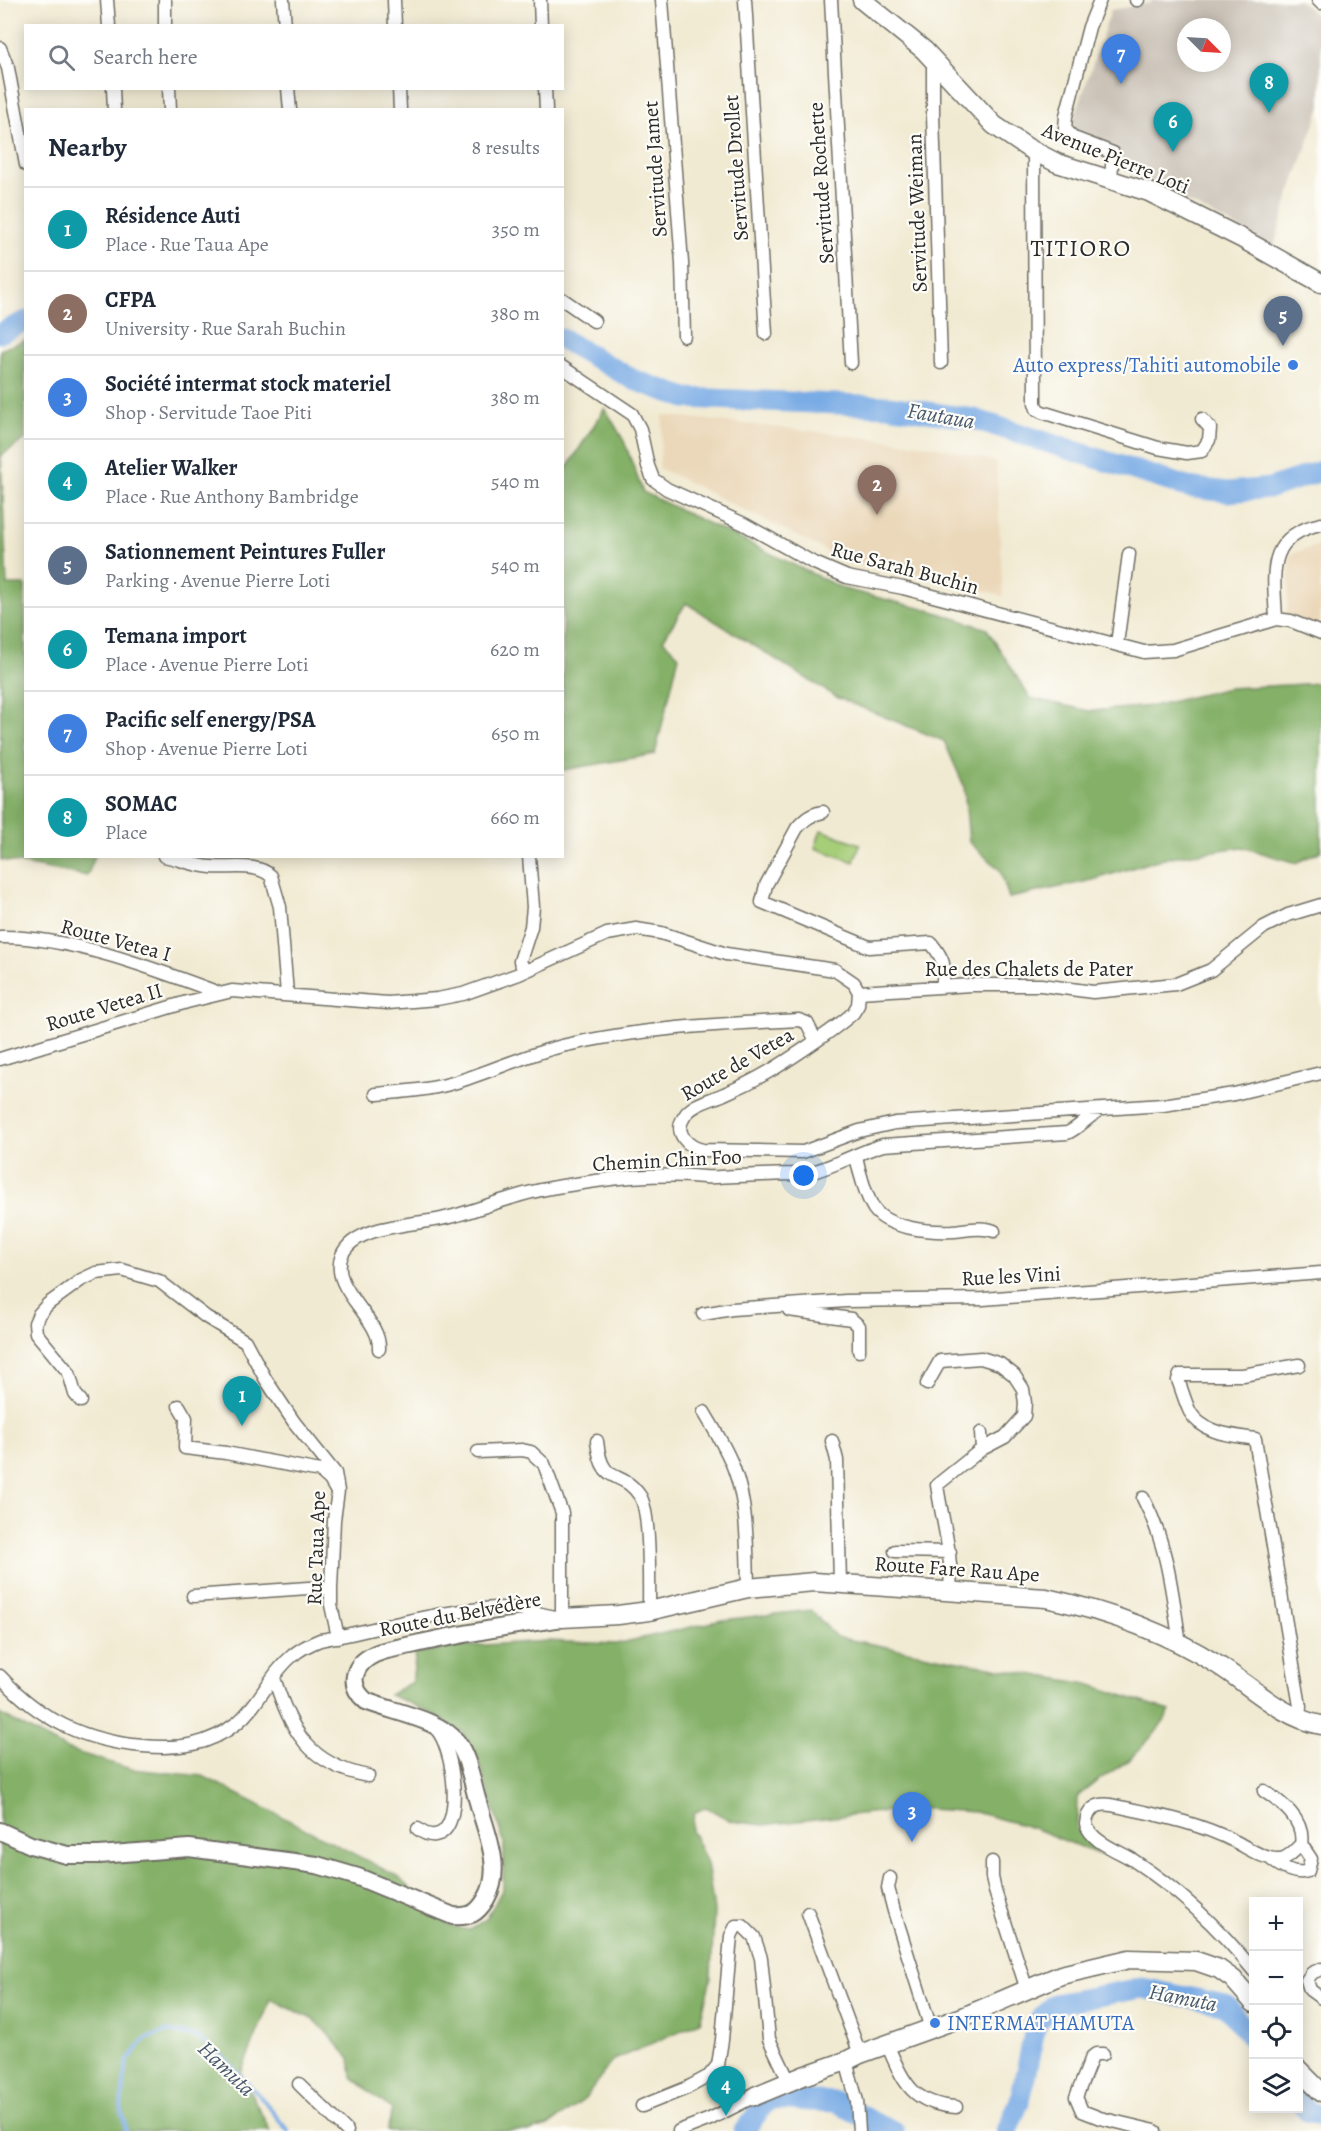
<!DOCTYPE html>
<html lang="en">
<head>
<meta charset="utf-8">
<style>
  :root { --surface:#fff; --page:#f6f6f7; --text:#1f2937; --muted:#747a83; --line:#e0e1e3; --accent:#b45309 }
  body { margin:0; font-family:Alegreya,serif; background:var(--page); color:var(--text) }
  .controls { position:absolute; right:18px; bottom:18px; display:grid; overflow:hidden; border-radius:0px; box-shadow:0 3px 15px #0003 }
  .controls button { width:54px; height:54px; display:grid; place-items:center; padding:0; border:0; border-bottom:2px solid var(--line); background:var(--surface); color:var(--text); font:30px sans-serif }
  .compass { position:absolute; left:1177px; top:18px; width:54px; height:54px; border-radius:50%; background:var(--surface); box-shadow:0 3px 15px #0003; rotate:114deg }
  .you { position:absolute; left:804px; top:1176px; width:21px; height:21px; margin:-15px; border:4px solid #fff; border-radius:50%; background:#1a73e8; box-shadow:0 0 0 9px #1a73e833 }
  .badge { display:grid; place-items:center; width:39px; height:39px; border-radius:50%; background:var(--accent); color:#fff; font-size:20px; font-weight:700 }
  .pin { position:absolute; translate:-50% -50px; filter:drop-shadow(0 2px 3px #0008) }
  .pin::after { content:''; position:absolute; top:32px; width:21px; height:18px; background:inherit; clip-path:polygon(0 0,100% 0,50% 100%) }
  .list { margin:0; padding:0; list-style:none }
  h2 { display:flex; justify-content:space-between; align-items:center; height:78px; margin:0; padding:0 24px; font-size:26px }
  h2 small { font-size:20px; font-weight:400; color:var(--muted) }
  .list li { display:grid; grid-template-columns:39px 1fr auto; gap:18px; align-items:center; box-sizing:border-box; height:84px; padding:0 24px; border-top:2px solid var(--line) }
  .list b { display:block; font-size:22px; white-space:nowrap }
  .list p { margin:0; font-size:20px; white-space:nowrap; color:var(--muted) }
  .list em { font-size:20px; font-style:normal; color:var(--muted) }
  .icon { flex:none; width:33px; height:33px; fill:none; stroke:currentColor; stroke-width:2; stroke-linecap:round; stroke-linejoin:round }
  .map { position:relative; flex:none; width:1321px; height:2131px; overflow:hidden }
  .search { position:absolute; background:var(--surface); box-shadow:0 3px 15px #0003; left:24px; top:24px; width:540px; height:66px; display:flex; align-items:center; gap:15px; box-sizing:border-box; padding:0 21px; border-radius:0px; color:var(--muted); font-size:22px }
  .panel { position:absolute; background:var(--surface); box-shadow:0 3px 15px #0003; left:24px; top:108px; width:540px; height:750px; border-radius:0px }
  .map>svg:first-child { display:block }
  .built { fill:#ebd8ba }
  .industrial { fill:#cbc3b8; fill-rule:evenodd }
  .green { fill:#a6cd78; stroke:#687c52; stroke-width:1.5 }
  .forest { fill:#84b068; stroke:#586e4a; stroke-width:1.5 }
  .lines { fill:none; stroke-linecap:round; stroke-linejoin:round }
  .stream { stroke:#79abe5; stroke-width:4 }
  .river { stroke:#79abe5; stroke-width:21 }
  .minor-casing { stroke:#706e65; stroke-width:15 }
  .tertiary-casing { stroke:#706e65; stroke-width:20 }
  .secondary-casing { stroke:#706e65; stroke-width:21 }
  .minor { stroke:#fff; stroke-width:12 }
  .tertiary { stroke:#fff; stroke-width:16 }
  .secondary { stroke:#fff; stroke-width:18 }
  .shop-dot { fill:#3f7fe0; stroke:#fdfcf7; stroke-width:2 }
  .labels { text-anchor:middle; stroke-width:4.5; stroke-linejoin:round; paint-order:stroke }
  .street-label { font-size:21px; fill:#2b2b2b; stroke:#fdfcf7 }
  .shop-label { font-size:21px; fill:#366cbe; stroke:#fdfcf7; text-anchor:end }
  .water-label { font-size:22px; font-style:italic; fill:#46586c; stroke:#fdfcf7 }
  .quarter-label { font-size:24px; letter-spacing:1.5px; fill:#2b2b2b; stroke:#fdfcf7 }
</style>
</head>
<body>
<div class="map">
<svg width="1321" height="2131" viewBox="0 0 1321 2131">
  <rect width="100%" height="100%" fill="#fdfcf7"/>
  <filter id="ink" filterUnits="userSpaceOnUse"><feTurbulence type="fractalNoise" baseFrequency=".0167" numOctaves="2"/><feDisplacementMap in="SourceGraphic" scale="12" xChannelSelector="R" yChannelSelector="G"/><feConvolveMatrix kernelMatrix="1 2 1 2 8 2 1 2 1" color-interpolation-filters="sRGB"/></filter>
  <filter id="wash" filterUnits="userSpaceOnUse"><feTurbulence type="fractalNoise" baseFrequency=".008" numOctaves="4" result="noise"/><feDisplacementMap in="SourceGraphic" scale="24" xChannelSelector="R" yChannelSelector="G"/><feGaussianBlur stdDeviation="1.35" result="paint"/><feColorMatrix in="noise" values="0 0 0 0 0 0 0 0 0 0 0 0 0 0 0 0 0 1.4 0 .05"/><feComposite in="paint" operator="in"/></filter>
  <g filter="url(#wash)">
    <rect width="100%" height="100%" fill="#f1ead2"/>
    <path class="built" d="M663 415 864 437 939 447 996 462 1003 596 939 577 851 563 659 468Z
      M1321 545V635L1286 620 1291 554Z"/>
    <path class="industrial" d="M1152 0H1299L1321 20V106L1287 202 1273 250 1258 238 1067 140 1111 10 1150 3ZM1186 27H1222V63H1186Z"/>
    <path class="green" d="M821 830 860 844 854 862 815 848Z"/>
    <path class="forest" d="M25 340V439L1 456 7 585H25L26 856 95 857 87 876 1 860 0 350Z
      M605 408 624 441 643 492 844 589 936 612 987 629 1030 698 1090 711 1153 706 1228 688 1321 683V851L1296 863 1242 847 1164 858 1093 880 1009 898 1000 870 969 842 964 786 944 741 836 697 686 603 663 640 679 656 655 754 563 770V474Z
      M811 1610 836 1637 1000 1669 1088 1684 1170 1711 1156 1732 1128 1761 1100 1779 1078 1796 1077 1828 1098 1854 1033 1828 975 1812 913 1808 763 1825 731 1821 706 1807 694 1813 692 1831 707 1863 714 1911 711 1978 700 2022 612 2061 585 2099 548 2126 530 2131H387L392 2110 352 2077 350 2058 316 2021 271 1999 241 2073 270 2131H0V1714L66 1749 131 1769 203 1776 397 1876 448 1925 469 1930 487 1918 503 1888 504 1842 476 1753 462 1732 427 1711 389 1695 412 1682 416 1653 469 1646 547 1641 616 1644 722 1620Z"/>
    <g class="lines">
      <path class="stream" d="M126 2131 121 2106 127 2062 144 2040 167 2031 197 2037 225 2059 265 2102 288 2131"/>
      <path class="river" d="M0 333 26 321
        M562 339 634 380 686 398 888 406 974 419 1187 487 1228 492 1270 488 1321 471
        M1298 2099 1309 2112 1321 2116
        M744 2131 768 2099 837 2102 880 2126 894 2131
        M1007 2131 1020 2100 1036 2024 1054 2004 1142 1988 1226 2005 1254 2041"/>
    </g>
  </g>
  <g filter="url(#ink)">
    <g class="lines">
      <defs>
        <path id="minor" d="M107 0 109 26
          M165 0V26
          M283 0 285 26
          M394 0 395 26
          M540 0 541 26
          M662 0 682 263 684 336
          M745 0 766 334
          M831 0 851 363
          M1100 0 1089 27 1066 116 1065 129 1074 138 1113 153 1111 178
          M1136 0H1138
          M1318 0 1321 3
          M0 48 8 68 26 165
          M933 61V115L941 363
          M113 88 114 110
          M169 88 170 110
          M288 88 290 110
          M399 88 400 110
          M545 88 546 110
          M1034 152 1035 403 1037 409 1042 412 1158 448 1187 453 1202 451 1209 440 1210 428 1202 419
          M562 299 594 321
          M562 367 632 414 640 429 648 466 653 479 667 489 744 524 812 562 847 577 903 588 1144 652 1173 650 1276 619
          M1321 524C1265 536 1274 574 1276 619L1291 621 1321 633
          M1117 644 1129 554
          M823 812C811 814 805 819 797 828L766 885 762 902 869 947 931 943C944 959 946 966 942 986
          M164 856C180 859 194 866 211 867 229 869 257 862 271 876L280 907 287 994
          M0 937C69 936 155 969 219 993
          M524 971 520 961 531 927 533 907 529 856
          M859 992 971 985H1041L1093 992 1176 984 1211 970 1264 927 1288 915 1321 905
          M0 1059 187 1002 232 991 388 1003 437 999 463 994 519 974 607 934 636 929 661 933 726 954 835 970 854 983 859 992 858 1005 853 1013C841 1024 829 1032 816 1041 784 1063 760 1079 724 1094 711 1100 691 1104 684 1117 673 1133 688 1147 703 1150L803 1152 859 1131 895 1123 1163 1105 1234 1094 1321 1073
          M376 1094C402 1092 429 1090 453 1083 490 1072 525 1055 562 1046 640 1028 719 1024 799 1020L807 1023 816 1041
          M856 1156C859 1172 866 1196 874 1209 888 1229 931 1232 953 1231 966 1230 982 1226 994 1231
          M789 1310 851 1319 859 1326V1351
          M703 1314 732 1309 846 1301 983 1299 1321 1273
          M379 1349C381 1317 328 1289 342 1255 355 1225 413 1225 441 1219 465 1214 487 1205 511 1198 538 1189 567 1185 596 1181 632 1176 668 1174 704 1177 715 1178 726 1176 736 1176 759 1175 782 1174 805 1174 832 1168 856 1153 883 1145L1067 1133C1076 1130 1088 1117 1098 1111
          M927 1384 940 1361 981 1358 1000 1364 1014 1375 1023 1389 1025 1403 1024 1416 1005 1437 982 1449 937 1485C942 1521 953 1554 950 1590
          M81 1401 75 1394 69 1373 36 1333 35 1323 39 1314 48 1304 81 1280 96 1273 122 1270 159 1281 206 1317 245 1341 266 1380 294 1422 335 1473 338 1491 334 1520 331 1588V1605L338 1637
          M179 1406 186 1418 185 1448 226 1453 320 1471 330 1480 337 1492
          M704 1412C715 1431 727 1449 734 1469 748 1506 747 1550 748 1588
          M981 1433 982 1449
          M597 1441C602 1489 621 1467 640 1496 651 1512 649 1588 649 1611
          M832 1441 837 1460 840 1583
          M1143 1498C1168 1546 1172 1592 1180 1644
          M895 1551 950 1552
          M193 1596 308 1588H331
          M0 1676C40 1720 84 1741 143 1746 179 1749 208 1746 237 1723 260 1704 270 1674 292 1656 300 1649 310 1644 320 1640 384 1629 440 1608 507 1608 526 1608 543 1616 562 1618V1513L544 1464 531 1452 522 1450 478 1452
          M274 1678C291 1731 309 1765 368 1776
          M1299 1719 1300 1706 1295 1677 1255 1439C1232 1435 1203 1434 1190 1412 1185 1402 1182 1390 1178 1380L1180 1375H1243L1299 1365
          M418 1829C423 1833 428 1836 435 1835 466 1831 453 1745 436 1729
          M1272 1860C1282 1868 1296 1875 1308 1871L1311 1859 1301 1844
          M992 1862V1877L995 1891 1027 1990
          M890 1878 888 1888 894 1911 931 2029
          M808 1913 860 2054
          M1321 1969 1312 1973 1307 1980 1310 1990 1321 1998
          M1254 1971C1220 1929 1179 1890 1133 1860 1119 1851 1091 1842 1086 1824 1087 1809 1097 1803 1111 1805 1153 1814 1198 1822 1236 1842 1248 1848 1265 1860 1279 1859 1288 1859 1295 1850 1301 1844 1305 1820 1282 1803 1264 1791
          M887 2044C903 2081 911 2104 956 2107
          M1103 2054H1096L1092 2057 1076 2097 1082 2111 1100 2118 1155 2131
          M846 2061 857 2101 859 2131
          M299 2084 347 2131
          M642 2106 687 2088 709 2076 718 2065 722 2040 731 1936 736 1926H743L754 1937 761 1958 769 2039 789 2081
          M679 2131 710 2119 755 2096"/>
        <path id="tertiary" d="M0 1831 31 1845 67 1855H99L189 1848 317 1865 358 1877 453 1916C470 1917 477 1914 486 1899 504 1869 486 1833 478 1802 472 1783 469 1758 457 1742 440 1719 392 1712 366 1701 347 1685 353 1664 375 1654 388 1648 406 1647 420 1643 467 1633 514 1625 562 1618"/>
        <path id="secondary" d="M862 0 924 50 994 125 1028 148 1057 163 1149 192 1241 238 1321 283
          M562 1618 618 1615 649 1611 748 1588 814 1582 1046 1598C1106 1611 1166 1632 1218 1665 1250 1685 1282 1718 1321 1725
          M1298 2069 1321 2092
          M755 2096 803 2076 846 2061 860 2054 963 2017 1061 1975 1129 1959 1196 1961 1219 1969 1233 1979 1254 2003"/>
      </defs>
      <use href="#minor" class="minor-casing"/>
      <use href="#tertiary" class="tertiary-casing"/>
      <use href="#secondary" class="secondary-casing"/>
      <use href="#minor" class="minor"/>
      <use href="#tertiary" class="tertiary"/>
      <use href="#secondary" class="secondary"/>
    </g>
  </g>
  <g class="shop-dot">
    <circle cx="1293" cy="365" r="6"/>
    <circle cx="935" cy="2023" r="6"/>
  </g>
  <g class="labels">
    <g class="street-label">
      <text transform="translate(1116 158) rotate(22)" y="7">Avenue Pierre Loti</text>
      <text transform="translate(736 168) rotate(-94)" y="7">Servitude Drollet</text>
      <text transform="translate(655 169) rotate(-94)" y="7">Servitude Jamet</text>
      <text transform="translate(821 183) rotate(-94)" y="7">Servitude Rochette</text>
      <text transform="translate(917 213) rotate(-92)" y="7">Servitude Weiman</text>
      <text transform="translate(905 568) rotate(15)" y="7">Rue Sarah Buchin</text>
      <text transform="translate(116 940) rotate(15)" y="7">Route Vetea I</text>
      <text x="1029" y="976">Rue des Chalets de Pater</text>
      <text transform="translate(104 1007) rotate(-17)" y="7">Route Vetea II</text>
      <text transform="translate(737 1064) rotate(-30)" y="7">Route de Vetea</text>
      <text transform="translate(667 1160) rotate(-3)" y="7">Chemin Chin Foo</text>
      <text transform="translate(1011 1276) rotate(-3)" y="7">Rue les Vini</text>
      <text transform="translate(316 1548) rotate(-88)" y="7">Rue Taua Ape</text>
      <text transform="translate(957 1569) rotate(4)" y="7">Route Fare Rau Ape</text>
      <text transform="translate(460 1614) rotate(-11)" y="7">Route du Belvédère</text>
    </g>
    <g class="shop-label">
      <text x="1281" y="372">Auto express/Tahiti automobile</text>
      <text x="947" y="2030" text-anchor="start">INTERMAT HAMUTA</text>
    </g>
    <g class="water-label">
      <text transform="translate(941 415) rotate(10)" y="8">Fautaua</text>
      <text transform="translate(1183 1997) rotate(11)" y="8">Hamuta</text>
      <text transform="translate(227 2068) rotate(44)" y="8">Hamuta</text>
    </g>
    <g class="quarter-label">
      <text x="1081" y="256">TITIORO</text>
    </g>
  </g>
</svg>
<div class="controls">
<button>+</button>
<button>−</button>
<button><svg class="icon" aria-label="locate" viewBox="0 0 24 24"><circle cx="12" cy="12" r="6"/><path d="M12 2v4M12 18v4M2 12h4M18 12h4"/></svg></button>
<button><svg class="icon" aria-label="layers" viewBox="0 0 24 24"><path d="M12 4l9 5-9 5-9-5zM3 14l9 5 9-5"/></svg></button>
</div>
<svg class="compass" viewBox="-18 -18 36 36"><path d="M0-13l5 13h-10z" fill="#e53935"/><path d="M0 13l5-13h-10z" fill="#747a83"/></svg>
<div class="you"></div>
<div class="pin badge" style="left:242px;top:1426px;background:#0f9aa8">1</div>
<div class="pin badge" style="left:877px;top:515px;background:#8d6e63">2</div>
<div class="pin badge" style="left:912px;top:1842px;background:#3f7fe0">3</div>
<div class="pin badge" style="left:726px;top:2116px;background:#0f9aa8">4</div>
<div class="pin badge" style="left:1283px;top:346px;background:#5c6f8a">5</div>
<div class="pin badge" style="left:1173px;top:152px;background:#0f9aa8">6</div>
<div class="pin badge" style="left:1121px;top:84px;background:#3f7fe0">7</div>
<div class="pin badge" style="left:1269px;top:113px;background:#0f9aa8">8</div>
<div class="search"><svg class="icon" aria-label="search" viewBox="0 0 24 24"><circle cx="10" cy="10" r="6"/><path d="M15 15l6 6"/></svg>Search here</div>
<section class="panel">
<h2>Nearby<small>8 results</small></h2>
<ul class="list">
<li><span class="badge" style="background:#0f9aa8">1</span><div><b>Résidence Auti</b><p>Place · Rue Taua Ape</p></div><em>350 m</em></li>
<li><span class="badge" style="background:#8d6e63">2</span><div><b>CFPA</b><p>University · Rue Sarah Buchin</p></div><em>380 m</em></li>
<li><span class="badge" style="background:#3f7fe0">3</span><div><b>Société intermat stock materiel</b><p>Shop · Servitude Taoe Piti</p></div><em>380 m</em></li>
<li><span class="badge" style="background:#0f9aa8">4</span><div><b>Atelier Walker</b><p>Place · Rue Anthony Bambridge</p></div><em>540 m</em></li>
<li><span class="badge" style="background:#5c6f8a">5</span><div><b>Sationnement Peintures Fuller</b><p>Parking · Avenue Pierre Loti</p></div><em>540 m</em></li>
<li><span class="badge" style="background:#0f9aa8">6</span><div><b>Temana import</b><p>Place · Avenue Pierre Loti</p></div><em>620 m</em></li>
<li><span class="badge" style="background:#3f7fe0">7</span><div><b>Pacific self energy/PSA</b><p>Shop · Avenue Pierre Loti</p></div><em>650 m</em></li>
<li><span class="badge" style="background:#0f9aa8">8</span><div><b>SOMAC</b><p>Place</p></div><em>660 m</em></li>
</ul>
</section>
</div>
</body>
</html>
